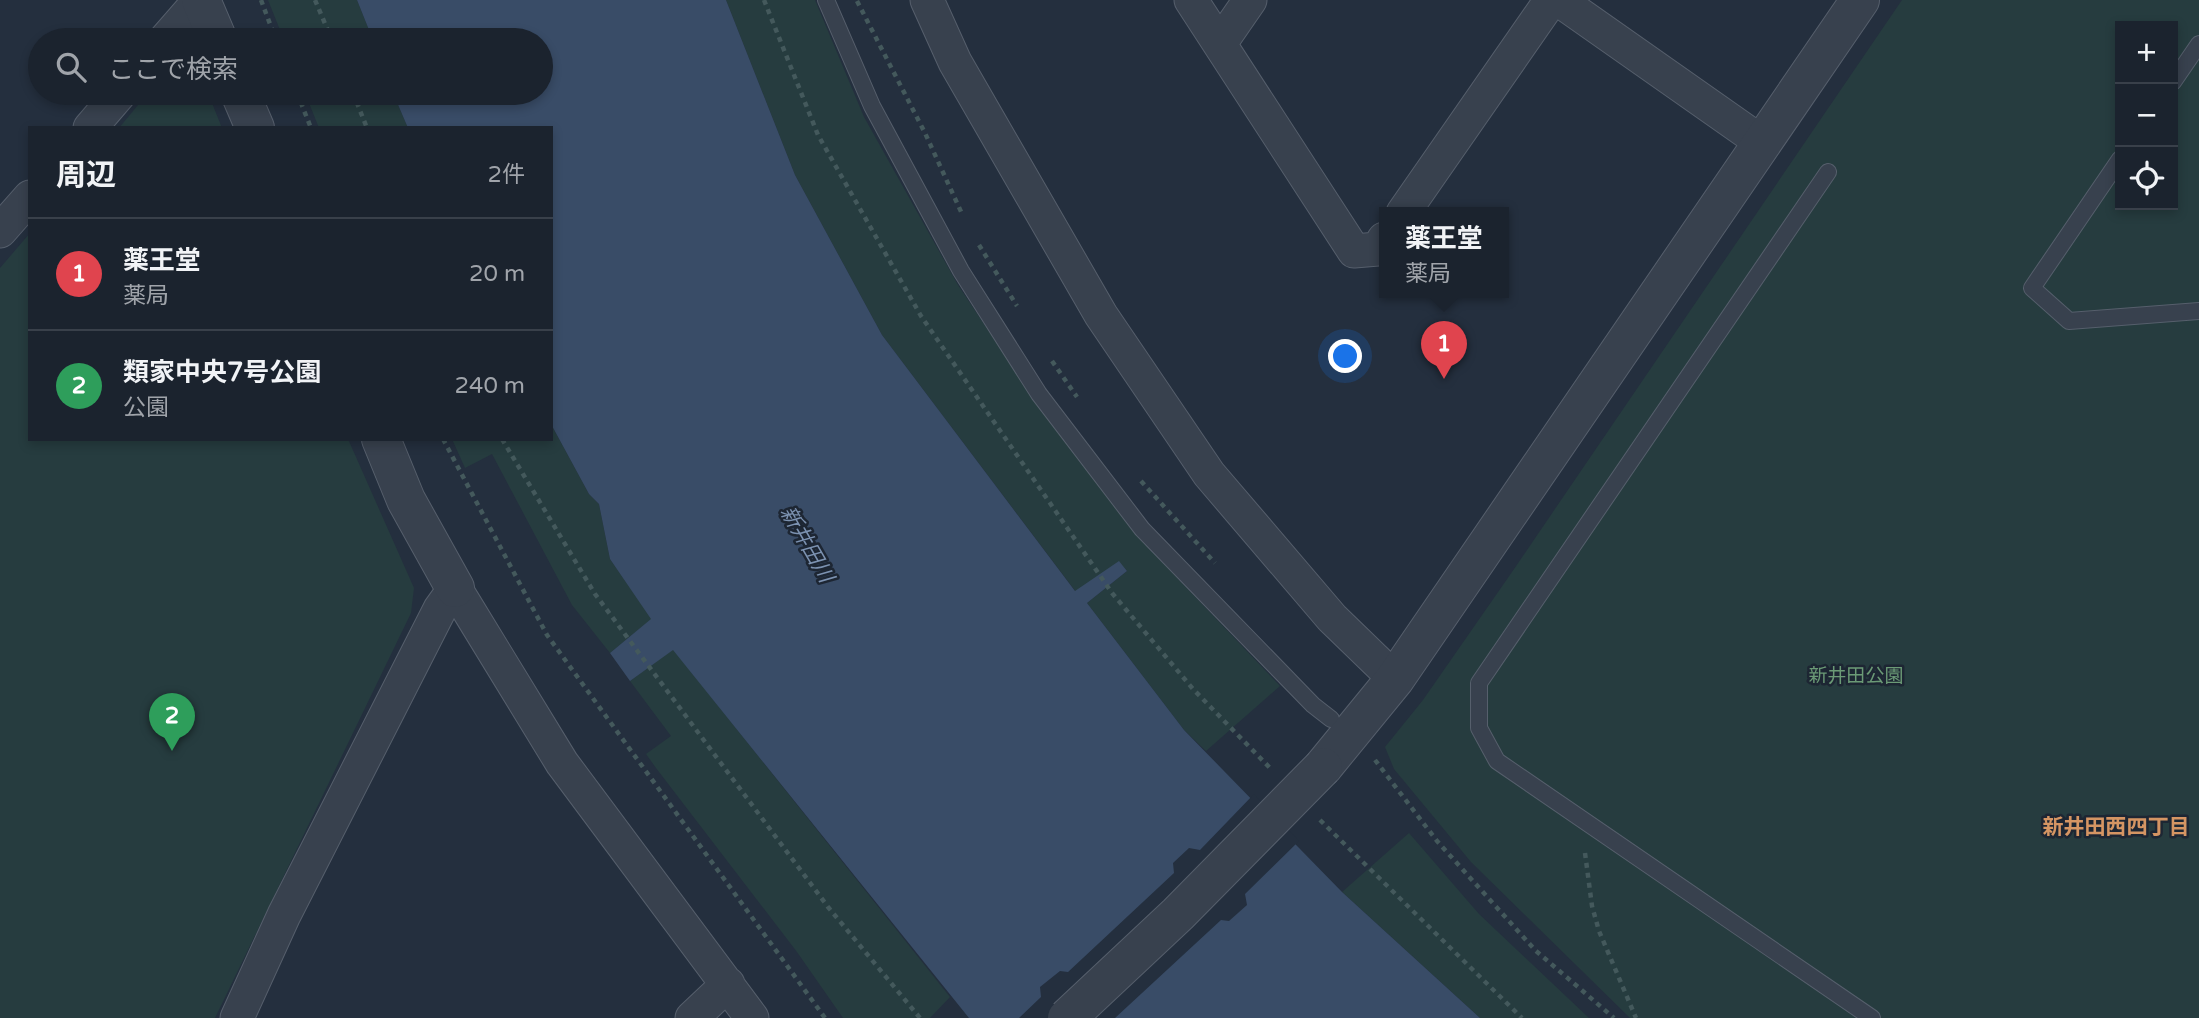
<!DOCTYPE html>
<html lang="ja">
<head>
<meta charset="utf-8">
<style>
  :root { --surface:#1b232e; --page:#242b36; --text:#f1f3f6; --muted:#a0a4aa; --line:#39404a; --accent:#d93025 }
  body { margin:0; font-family:"Varela Round","Noto Sans JP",sans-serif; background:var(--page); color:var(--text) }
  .controls { position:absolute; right:21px; top:21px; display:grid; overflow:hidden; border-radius:0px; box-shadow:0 4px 10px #0003 }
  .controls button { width:63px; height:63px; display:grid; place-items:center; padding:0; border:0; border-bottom:2px solid var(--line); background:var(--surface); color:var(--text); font:35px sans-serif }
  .you { position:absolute; left:1346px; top:357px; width:24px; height:24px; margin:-18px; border:5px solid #fff; border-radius:50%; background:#1a73e8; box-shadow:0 0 0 10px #1a73e833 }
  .badge { display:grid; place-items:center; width:46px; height:46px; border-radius:50%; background:var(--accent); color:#fff; font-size:23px; font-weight:700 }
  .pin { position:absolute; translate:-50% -58px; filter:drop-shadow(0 2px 4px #0008) }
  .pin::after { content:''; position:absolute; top:37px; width:24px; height:21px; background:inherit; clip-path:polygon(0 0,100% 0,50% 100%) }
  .popup { position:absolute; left:1379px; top:207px; width:130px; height:91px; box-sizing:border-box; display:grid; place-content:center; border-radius:0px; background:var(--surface); filter:drop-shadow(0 2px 5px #0005); font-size:23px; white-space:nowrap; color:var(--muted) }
  .popup b { font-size:26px; color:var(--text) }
  .popup::after { content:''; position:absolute; left:50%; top:100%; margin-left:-14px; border:14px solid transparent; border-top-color:var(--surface) }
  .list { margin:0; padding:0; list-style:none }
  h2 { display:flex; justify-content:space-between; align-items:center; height:91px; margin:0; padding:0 28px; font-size:30px }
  h2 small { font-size:23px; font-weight:400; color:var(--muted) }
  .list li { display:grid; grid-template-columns:46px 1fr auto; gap:21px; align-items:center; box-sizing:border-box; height:112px; padding:0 28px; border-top:2px solid var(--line) }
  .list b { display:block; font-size:26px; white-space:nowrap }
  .list p { margin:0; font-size:23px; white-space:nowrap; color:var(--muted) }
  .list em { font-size:23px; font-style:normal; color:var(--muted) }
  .icon { flex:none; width:38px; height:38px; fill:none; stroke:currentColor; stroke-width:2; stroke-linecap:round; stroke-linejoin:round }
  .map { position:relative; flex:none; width:2199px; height:1018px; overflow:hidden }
  .search { position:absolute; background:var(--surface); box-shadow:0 4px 10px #0003; left:28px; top:28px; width:525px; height:77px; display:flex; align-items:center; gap:18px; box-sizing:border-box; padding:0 24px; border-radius:38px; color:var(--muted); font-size:26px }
  .panel { position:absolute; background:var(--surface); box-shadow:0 4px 10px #0003; left:28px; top:126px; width:525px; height:315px; border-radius:0px }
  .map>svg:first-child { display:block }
  .green { fill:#263c3f; fill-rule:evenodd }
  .water { fill:#394c67 }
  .pier { fill:#242f3e }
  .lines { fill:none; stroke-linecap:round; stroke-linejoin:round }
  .service-casing { stroke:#565f6c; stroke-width:18 }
  .minor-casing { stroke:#565f6c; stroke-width:35 }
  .tertiary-casing { stroke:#565f6c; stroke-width:40 }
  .path { stroke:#44595c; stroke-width:4.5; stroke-dasharray:5 5; stroke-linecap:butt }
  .service { stroke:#38414e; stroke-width:16 }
  .minor { stroke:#38414e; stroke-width:33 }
  .tertiary { stroke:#38414e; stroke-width:38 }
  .tertiary-bridge-casing { stroke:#565f6c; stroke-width:40; stroke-linecap:butt }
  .tertiary-bridge { stroke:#38414e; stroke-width:38 }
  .labels { text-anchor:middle; stroke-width:5; stroke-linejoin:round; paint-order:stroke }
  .park-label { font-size:19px; fill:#6b9a76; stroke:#1d2633 }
  .water-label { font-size:21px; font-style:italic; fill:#7c92b1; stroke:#1d2633 }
  .neighbourhood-label { font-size:21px; font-weight:bold; fill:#d59563; stroke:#1d2633 }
</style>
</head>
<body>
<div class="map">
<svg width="2199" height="1018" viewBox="0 0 2199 1018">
  <rect width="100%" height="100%" fill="#242f3e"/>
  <path class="green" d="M268 0H357L373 40H284Z
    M726 0H815L864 117 958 285 1040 408 1142 541 1280 686 1206 751 1184 730 1087 603 1127 571 1119 562 1076 592 882 335 795 175Z
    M1902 0H2199V1018H1630L1471 862 1394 769 1385 747 1423 700 1512 572ZM2120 26H2173V205H2120Z
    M148 93H208L222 128H119Z
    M305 93H393L408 128H319Z
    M30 233V439H348L414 588 411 613 215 1018H0V268Z
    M551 424 589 494 599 504 610 559 652 619 610 653 572 605 492 454 465 468 452 439H551Z
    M673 649 950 997 930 1018H843L797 952 656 768 646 754 671 736 630 681Z
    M1409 833 1479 914 1589 1018H1480L1342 892Z"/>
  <path class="water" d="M357 0H726L795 175 882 335 1075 591 1119 561 1127 571 1087 603 1184 730 1342 892 1480 1018H969L673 650 630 681 610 653 651 619 610 559 599 504 589 494 551 424V128H408L393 93H541V40H373Z"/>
  <path class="pier" d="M1254 794 1299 841 1245 894 1247 905 1229 921 1221 920 1115 1018H1019L1041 997 1040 987 1060 971 1068 972 1174 873 1173 863 1189 848 1200 850Z"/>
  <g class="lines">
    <defs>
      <path id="service" d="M826 0 872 106 961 271 1039 394 1142 529 1313 705 1331 719
        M2173 82 2199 44
        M2120 159 2032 288 2069 321 2199 311
        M1828 172 1479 683V728L1497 761 1872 1018"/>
      <path id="minor" d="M927 0 955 62 1101 315 1209 474 1332 618 1395 679
        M1191 0 1354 251 1378 249 1384 239
        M1559 0 1764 144
        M165 40 200 0
        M1221 42 1250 0
        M90 128 120 93
        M1403 213 1551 0
        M0 231 30 197
        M237 1018 284 915 440 609 455 588 562 763 752 1018
        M692 1018 728 984"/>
      <path id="tertiary" d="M201 0 218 40
        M240 93 255 128
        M381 439 406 500 455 588
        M1323 767 1395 679 1860 0"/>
    </defs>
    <use href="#service" class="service-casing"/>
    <use href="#minor" class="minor-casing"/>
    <use href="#tertiary" class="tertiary-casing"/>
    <path class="path" d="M261 0 276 40
      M315 0 332 40
      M764 0 818 135 921 316 1112 593 1193 689 1270 768
      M857 1 925 133 963 216
      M297 93 311 128
      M353 93 367 128
      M979 245 1017 306
      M1052 361 1077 397
      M443 439 547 635 825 1018
      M502 439 595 594 828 907 920 1018
      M1141 481 1215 563
      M1375 760 1437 841 1535 950 1614 1018
      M1320 820 1522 1018
      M1585 853 1592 906 1599 931 1636 1018"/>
    <use href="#service" class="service"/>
    <use href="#minor" class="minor"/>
    <use href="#tertiary" class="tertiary"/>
    <defs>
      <path id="tertiary-bridge" d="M1067 1018 1178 914 1323 767"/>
    </defs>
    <use href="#tertiary-bridge" class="tertiary-bridge-casing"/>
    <use href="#tertiary-bridge" class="tertiary-bridge"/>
  </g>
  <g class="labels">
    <g class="park-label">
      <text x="1856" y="682">新井田公園</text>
    </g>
    <g class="water-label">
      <text transform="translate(807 544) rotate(60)" y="7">新井田川</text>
    </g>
    <g class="neighbourhood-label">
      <text x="2116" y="834">新井田西四丁目</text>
    </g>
  </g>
</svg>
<div class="controls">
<button>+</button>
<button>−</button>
<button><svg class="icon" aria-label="locate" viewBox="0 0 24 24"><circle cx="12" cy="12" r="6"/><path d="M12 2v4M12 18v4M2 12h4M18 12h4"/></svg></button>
</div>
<div class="you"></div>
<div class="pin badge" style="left:1444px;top:379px;background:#e0444e">1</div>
<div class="popup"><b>薬王堂</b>薬局</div>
<div class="pin badge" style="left:172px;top:751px;background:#2e9e5b">2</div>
<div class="search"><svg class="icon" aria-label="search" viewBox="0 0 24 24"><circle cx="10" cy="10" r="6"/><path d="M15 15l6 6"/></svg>ここで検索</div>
<section class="panel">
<h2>周辺<small>2件</small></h2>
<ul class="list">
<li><span class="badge" style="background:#e0444e">1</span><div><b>薬王堂</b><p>薬局</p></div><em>20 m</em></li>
<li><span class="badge" style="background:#2e9e5b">2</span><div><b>類家中央7号公園</b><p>公園</p></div><em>240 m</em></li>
</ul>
</section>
</div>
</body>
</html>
